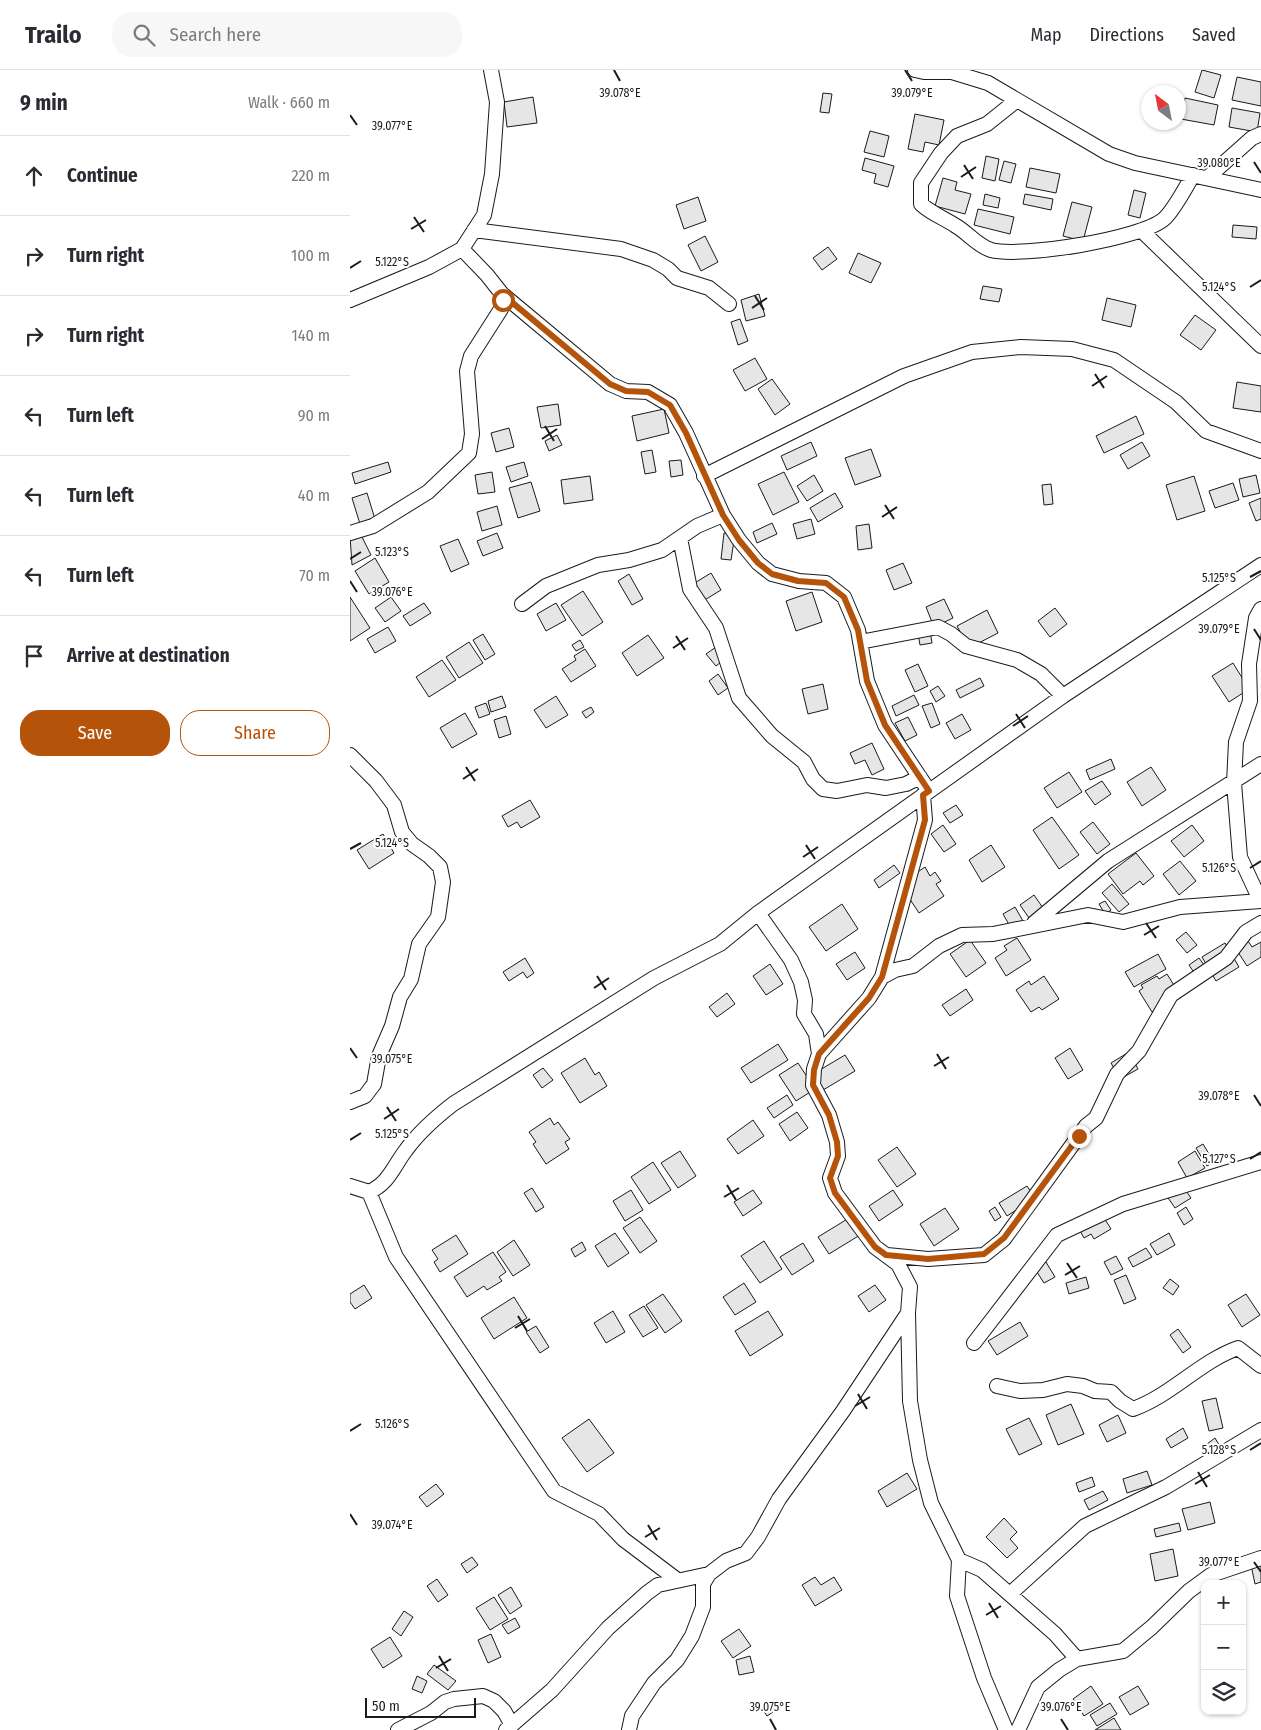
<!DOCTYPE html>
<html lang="en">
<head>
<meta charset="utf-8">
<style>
  :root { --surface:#fff; --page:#f7f7f7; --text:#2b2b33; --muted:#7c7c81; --line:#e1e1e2; --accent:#b45309 }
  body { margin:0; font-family:"Fira Sans Condensed",sans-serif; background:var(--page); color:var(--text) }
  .controls { position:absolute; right:15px; bottom:15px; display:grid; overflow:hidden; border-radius:10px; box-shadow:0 1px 4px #0004 }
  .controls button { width:45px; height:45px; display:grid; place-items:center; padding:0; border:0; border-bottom:1px solid var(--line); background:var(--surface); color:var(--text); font:25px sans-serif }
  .compass { position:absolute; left:791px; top:15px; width:45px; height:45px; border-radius:50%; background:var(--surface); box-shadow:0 1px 4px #0004; rotate:328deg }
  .scale { position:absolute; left:15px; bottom:12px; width:111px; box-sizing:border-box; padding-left:5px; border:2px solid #1a1a1a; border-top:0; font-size:14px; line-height:18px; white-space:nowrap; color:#1a1a1a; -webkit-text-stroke:4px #fff; paint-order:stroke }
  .stop { position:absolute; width:15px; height:15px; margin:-11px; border:4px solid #b45309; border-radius:50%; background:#fff }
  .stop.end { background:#b45309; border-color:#fff; box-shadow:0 1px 5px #0008 }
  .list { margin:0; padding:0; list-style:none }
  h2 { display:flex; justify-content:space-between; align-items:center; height:65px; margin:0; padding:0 20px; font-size:21px }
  h2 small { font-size:16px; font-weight:400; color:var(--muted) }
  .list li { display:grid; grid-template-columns:32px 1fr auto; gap:15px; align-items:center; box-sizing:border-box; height:80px; padding:0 20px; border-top:1px solid var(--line) }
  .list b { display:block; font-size:19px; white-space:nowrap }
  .list em { font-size:16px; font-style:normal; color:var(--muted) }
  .actions { display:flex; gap:10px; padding:15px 20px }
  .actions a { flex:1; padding:11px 0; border:1px solid var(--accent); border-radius:20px; text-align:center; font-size:18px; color:var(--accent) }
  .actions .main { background:var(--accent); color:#fff }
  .icon { flex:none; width:28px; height:28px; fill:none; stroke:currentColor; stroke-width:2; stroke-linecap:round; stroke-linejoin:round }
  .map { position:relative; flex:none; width:911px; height:1660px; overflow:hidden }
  header { display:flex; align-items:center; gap:30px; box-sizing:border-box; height:70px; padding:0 25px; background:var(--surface); border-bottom:1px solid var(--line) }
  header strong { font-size:24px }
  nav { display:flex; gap:28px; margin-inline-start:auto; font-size:18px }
  .search { width:350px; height:45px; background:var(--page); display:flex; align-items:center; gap:12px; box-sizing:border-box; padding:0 18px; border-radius:20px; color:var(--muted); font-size:19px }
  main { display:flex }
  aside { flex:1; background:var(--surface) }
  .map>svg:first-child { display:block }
  .building { fill:#e6e6e6; stroke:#1a1a1a }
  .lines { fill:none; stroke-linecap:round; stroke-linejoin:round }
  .minor-casing { stroke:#1a1a1a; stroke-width:16 }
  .minor { stroke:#fff; stroke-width:14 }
  .route { stroke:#b45309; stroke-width:6 }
  .ticks { fill:none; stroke:#1a1a1a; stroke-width:2 }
  .ticks-label { font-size:12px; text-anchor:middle; fill:#1a1a1a; stroke:#fff; stroke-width:4; stroke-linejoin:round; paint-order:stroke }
</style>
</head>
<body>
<header>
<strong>Trailo</strong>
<div class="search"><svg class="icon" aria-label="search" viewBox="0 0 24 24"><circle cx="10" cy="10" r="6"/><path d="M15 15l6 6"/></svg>Search here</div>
<nav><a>Map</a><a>Directions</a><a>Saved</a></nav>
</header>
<main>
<aside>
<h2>9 min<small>Walk · 660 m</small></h2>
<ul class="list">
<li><svg class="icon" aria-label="ahead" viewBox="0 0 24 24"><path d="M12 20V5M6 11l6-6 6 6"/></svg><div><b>Continue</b></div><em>220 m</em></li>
<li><svg class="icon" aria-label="right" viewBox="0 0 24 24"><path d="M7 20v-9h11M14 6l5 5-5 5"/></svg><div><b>Turn right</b></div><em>100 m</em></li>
<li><svg class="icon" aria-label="right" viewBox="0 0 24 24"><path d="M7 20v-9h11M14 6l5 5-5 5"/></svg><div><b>Turn right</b></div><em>140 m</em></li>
<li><svg class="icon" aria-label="left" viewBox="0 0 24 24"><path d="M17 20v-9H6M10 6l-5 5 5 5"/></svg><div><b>Turn left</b></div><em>90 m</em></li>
<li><svg class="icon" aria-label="left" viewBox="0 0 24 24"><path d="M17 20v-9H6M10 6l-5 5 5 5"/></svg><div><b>Turn left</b></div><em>40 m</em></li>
<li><svg class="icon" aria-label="left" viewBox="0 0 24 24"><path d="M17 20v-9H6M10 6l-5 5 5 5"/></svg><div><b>Turn left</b></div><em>70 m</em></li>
<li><svg class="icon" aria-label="arrive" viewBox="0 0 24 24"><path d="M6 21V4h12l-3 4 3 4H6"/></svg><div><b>Arrive at destination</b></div></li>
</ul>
<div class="actions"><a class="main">Save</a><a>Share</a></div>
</aside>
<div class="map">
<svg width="911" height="1660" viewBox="0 0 911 1660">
  <rect width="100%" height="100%" fill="#fff"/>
  <path class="building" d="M852 0 871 5 864 28 845 22Z
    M887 7 911 12V36L882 30Z
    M473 23 482 24 479 43 470 42Z
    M183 27 187 53 157 57 154 32Z
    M835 28 868 35 864 55 831 49Z
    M882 38 910 43 907 62 879 57Z
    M565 44 594 50 589 75 575 72 573 82 558 79Z
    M520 61 539 66 534 87 514 82Z
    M636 86 649 89 645 111 632 108Z
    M515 88 544 96 538 117 524 113 526 104 512 100Z
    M654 91 666 94 661 113 649 110Z
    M680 98 710 104 706 123 676 117Z
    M593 108 607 112 605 120 621 124 615 144 585 136Z
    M784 120 796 123 790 148 778 145Z
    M635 124 650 128 648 138 633 135Z
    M675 124 703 129 701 140 673 134Z
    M348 127 356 151 334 159 326 135Z
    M722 132 742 137 733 171 713 166Z
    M628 139 664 147 660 164 624 155Z
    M883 155 907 157 906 169 882 167Z
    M355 166 368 192 351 201 338 175Z
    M478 177 487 189 472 200 463 188Z
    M508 183 531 193 521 213 499 203Z
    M633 216 652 219 649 232 630 229Z
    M409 224 415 246 396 251 391 230Z
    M757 228 786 235 781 257 752 250Z
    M845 245 866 260 851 280 830 265Z
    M390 249 398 271 388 275 381 252Z
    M405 288 417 309 395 321 383 300Z
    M422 309 440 334 425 345 408 319Z
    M887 312 911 316V342L883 338Z
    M208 334 211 355 191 358 187 337Z
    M314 339 319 363 287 371 282 346Z
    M786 346 794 364 754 383 746 366Z
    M159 358 164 377 146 382 141 363Z
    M207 365 212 375 199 381 195 371Z
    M461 372 467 386 437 400 431 386Z
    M792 372 800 386 778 399 770 385Z
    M521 379 531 406 505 415 495 388Z
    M302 380 306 402 295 404 291 382Z
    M331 390 333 405 321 407 319 391Z
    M38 392 41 402 5 414 2 403Z
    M174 392 178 406 161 412 156 397Z
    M142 402 145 422 128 424 125 405Z
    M434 402 449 432 423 445 408 414Z
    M464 405 473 421 457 431 447 416Z
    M906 405 910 423 893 427 889 409Z
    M240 406 243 430 214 434 211 410Z
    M844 406 855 441 827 450 816 415Z
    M181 412 190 441 168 448 159 418Z
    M883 413 889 430 865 438 859 421Z
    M701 414 703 434 694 435 692 415Z
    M17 423 25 449 10 454 2 428Z
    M485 423 493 437 468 452 460 438Z
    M911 428V449L906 451 899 433Z
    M147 436 152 455 132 461 127 442Z
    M461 449 465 464 447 469 443 454Z
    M422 453 427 464 407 473 403 462Z
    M519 454 522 478 508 480 506 456Z
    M9 461 21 485 2 495 0 466Z
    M147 463 153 478 133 486 127 471Z
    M374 463 385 464 381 490 371 489Z
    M108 469 119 494 101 502 90 476Z
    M25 488 39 512 19 524 5 501Z
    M553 493 562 513 544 520 536 500Z
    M361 503 371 520 353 531 343 514Z
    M279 504 293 529 282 535 268 511Z
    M233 521 253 552 232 566 211 535Z
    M462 522 472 552 446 561 436 531Z
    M0 527 20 558 0 571Z
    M41 527 51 541 35 552 25 538Z
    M594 529 603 548 584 557 576 537Z
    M74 533 81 543 60 556 53 546Z
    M206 533 216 550 196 561 187 544Z
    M705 538 717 554 700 567 688 551Z
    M637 540 648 563 619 578 607 556Z
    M38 557 46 571 25 583 17 569Z
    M580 561 582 573 570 575 568 563Z
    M133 564 145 584 135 590 123 570Z
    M298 565 314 588 287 606 272 583Z
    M230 570 234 577 226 581 222 575Z
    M119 572 133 593 109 608 96 587Z
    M366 577 375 589 366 596 356 584Z
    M235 579 246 596 221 612 212 599 226 590 224 586Z
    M92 590 106 610 79 627 66 607Z
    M883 593 899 619 879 632 862 606Z
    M568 594 578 616 565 622 555 600Z
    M368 604 378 618 368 625 359 611Z
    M630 608 634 616 610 628 606 620Z
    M473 614 478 639 458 644 452 619Z
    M588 616 595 626 586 632 580 621Z
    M564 625 569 635 546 646 542 636Z
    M152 626 156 637 141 642 138 631Z
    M206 626 218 645 196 658 184 640Z
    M136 633 140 644 129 648 125 637Z
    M582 633 590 654 581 658 572 636Z
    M241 637 244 642 236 648 232 642Z
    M115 643 127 664 102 678 90 658Z
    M612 644 621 660 605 669 596 653Z
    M156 646 161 664 149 668 144 650Z
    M558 647 567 665 555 671 545 653Z
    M522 673 534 699 522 705 515 690 505 694 500 683Z
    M761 689 765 699 740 710 736 700Z
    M801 697 816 720 792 736 777 712Z
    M719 702 732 722 707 738 694 718Z
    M752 711 761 724 745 735 735 721Z
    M180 730 190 747 171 758 167 752 158 757 152 746Z
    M606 735 613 745 600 753 593 743Z
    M702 747 729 785 709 799 683 760Z
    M743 752 760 774 747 784 730 762Z
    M593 755 606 774 594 782 581 764Z
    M842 755 854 771 834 787 821 771Z
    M33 764 44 783 19 799 7 780Z
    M641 775 655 797 632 812 619 790Z
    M786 783 804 806 793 815 790 811 773 824 758 804Z
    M830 791 846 811 829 825 813 804Z
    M544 795 550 803 529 818 524 810Z
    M575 797 580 806 585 802 591 811 586 814 594 826 569 843 550 814Z
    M762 814 779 834 769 842 752 823Z
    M684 825 693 838 679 848 670 835Z
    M755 831 761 840 755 844 749 834Z
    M492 834 508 859 476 881 459 857Z
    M665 837 673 851 661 858 653 844Z
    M836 862 847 875 837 883 826 870Z
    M667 868 681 890 656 906 645 888 657 880 654 876Z
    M620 870 636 893 616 907 600 884Z
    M898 871 902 877 911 872V887L897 896 886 879Z
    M875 873 889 897 866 911 852 887Z
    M505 882 515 898 497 910 486 894Z
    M808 884 816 899 784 917 775 902Z
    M175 888 184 903 177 908 173 902 159 911 153 902Z
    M849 888 859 902 849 910 839 895Z
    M420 894 433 914 416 925 403 906Z
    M817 904 830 925 802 942 789 921 793 918 791 915 807 906 809 909Z
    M694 906 709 929 692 940 689 937 681 942 666 920 679 911 681 915Z
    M616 919 623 930 600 946 592 935Z
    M377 923 385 934 367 947 359 937Z
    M428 974 438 990 401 1013 391 998Z
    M720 978 733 1000 718 1009 705 988Z
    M779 982 788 999 770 1009 761 993Z
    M495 985 505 1001 473 1020 463 1004Z
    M235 988 245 1005 249 1002 257 1016 230 1033 211 1003Z
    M448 993 465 1019 446 1031 429 1005Z
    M193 998 203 1010 192 1018 183 1005Z
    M437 1025 443 1035 424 1048 417 1038Z
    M447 1042 458 1058 440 1071 429 1054Z
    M200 1048 204 1055 208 1052 220 1069 215 1072 219 1079 196 1094 183 1074 186 1072 179 1062Z
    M403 1050 414 1066 388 1084 377 1069Z
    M853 1074 864 1092 857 1096 846 1078Z
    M547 1077 566 1104 547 1117 528 1090Z
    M330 1081 346 1106 328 1118 311 1093Z
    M845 1081 855 1098 837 1108 828 1092Z
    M303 1092 321 1120 299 1134 281 1107Z
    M830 1112 841 1128 825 1138 814 1122Z
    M677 1116 685 1128 657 1146 649 1133Z
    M182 1118 194 1137 186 1142 174 1123Z
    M281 1120 293 1140 275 1151 263 1131Z
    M403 1120 412 1133 393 1146 384 1132Z
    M543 1120 553 1135 529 1151 519 1136Z
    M645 1137 651 1147 645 1151 639 1141Z
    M836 1137 843 1149 834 1155 827 1143Z
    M595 1138 609 1159 584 1176 570 1154Z
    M751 1143 761 1159 744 1169 741 1164 734 1168 728 1157Z
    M290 1147 307 1171 290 1183 273 1158Z
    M499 1148 510 1165 479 1184 468 1167Z
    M265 1163 279 1183 258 1197 245 1176Z
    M819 1163 825 1175 807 1185 800 1174Z
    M106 1165 118 1184 90 1202 84 1192 88 1189 82 1180Z
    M164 1170 180 1195 163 1206 147 1182Z
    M414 1171 432 1199 410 1213 391 1186Z
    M232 1172 236 1180 225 1187 221 1179Z
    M453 1173 464 1191 442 1205 430 1187Z
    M796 1178 802 1187 783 1197 778 1188Z
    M143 1182 156 1202 149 1207 152 1211 137 1220 134 1216 117 1227 104 1207Z
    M766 1186 773 1199 761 1205 754 1192Z
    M696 1192 705 1207 694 1213 685 1199Z
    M776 1205 786 1229 774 1234 764 1210Z
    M736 1207 739 1218 719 1224 716 1213Z
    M820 1209 829 1216 823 1225 813 1218Z
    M394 1213 406 1232 385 1245 373 1227Z
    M14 1215 22 1228 5 1239 0 1232V1224Z
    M525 1215 536 1230 519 1242 508 1226Z
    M313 1224 332 1251 315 1263 296 1235Z
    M896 1224 910 1245 892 1257 878 1235Z
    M164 1227 177 1248 144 1269 131 1248Z
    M294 1236 308 1258 293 1267 279 1245Z
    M263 1241 275 1262 256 1273 244 1253Z
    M418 1241 433 1265 400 1286 385 1261Z
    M670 1252 678 1266 647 1285 638 1271Z
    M186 1256 199 1277 190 1283 176 1262Z
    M828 1259 841 1277 833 1283 820 1265Z
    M866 1328 873 1358 859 1361 852 1331Z
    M721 1334 734 1364 708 1375 696 1345Z
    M768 1345 776 1363 757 1372 749 1355Z
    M679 1348 692 1374 669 1385 656 1359Z
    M239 1349 264 1383 237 1402 212 1368Z
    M833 1358 838 1368 821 1378 816 1369Z
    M865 1368 872 1380 860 1388 853 1377Z
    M797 1401 802 1415 777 1423 773 1409Z
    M557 1403 567 1419 537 1437 528 1421Z
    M742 1407 745 1416 729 1422 726 1413Z
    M86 1414 94 1424 77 1437 69 1427Z
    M753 1421 758 1430 739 1440 734 1430Z
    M860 1432 865 1453 838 1460 832 1439Z
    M654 1448 667 1462 660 1469 668 1478 657 1488 636 1467Z
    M829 1453 831 1461 806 1467 804 1459Z
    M823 1479 828 1506 805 1511 800 1484Z
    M122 1487 128 1495 117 1503 111 1494Z
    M911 1493V1512L905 1514 901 1495Z
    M465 1507 471 1515 484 1507 492 1520 465 1536 452 1515Z
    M87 1509 98 1525 88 1532 77 1516Z
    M161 1517 172 1536 160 1544 148 1525Z
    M144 1527 158 1549 140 1560 126 1538Z
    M54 1541 63 1547 51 1566 42 1559Z
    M165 1548 170 1557 158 1564 152 1555Z
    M389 1559 401 1576 383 1588 371 1571Z
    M141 1564 151 1587 138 1593 128 1570Z
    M40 1567 52 1586 33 1598 21 1579Z
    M400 1586 404 1602 389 1605 386 1590Z
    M84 1595 106 1611 98 1620 77 1604Z
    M67 1606 77 1611 72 1623 62 1619Z
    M741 1616 753 1634 734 1646 723 1629Z
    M788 1616 799 1634 780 1645 769 1627Z
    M418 1633 423 1642 417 1646 411 1637Z
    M760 1633 767 1644 747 1656 740 1645Z
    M764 1648 771 1660H745Z"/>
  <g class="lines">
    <defs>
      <path id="minor" d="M565 0 574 2H602L638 13 759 84 785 93 911 120
        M667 30 637 54 607 66 591 83 571 113V134C582 144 594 148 606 156 618 163 628 176 641 180 671 188 791 169 814 149 824 140 836 117 843 105
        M857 108 902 68 911 64
        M124 160 271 179 303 190 318 199 327 208 359 218 379 234
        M793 162 911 276
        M152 224 260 314 276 321 298 322 320 335 336 363 373 445 389 470 408 493 422 504 449 511 476 513 494 527 508 560 517 611 535 655 579 721
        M0 230 79 197 112 179 134 145 142 104 147 32 141 0
        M354 406 554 306 622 282 671 277 722 279 764 290 826 332 856 361 911 381
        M0 463 23 456 78 422 119 383 122 364 117 301 121 286 151 239 153 230 152 224 137 205 112 179
        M330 468 340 519 366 558 389 628 422 666 454 692 463 709 473 719 487 721 517 715 536 718 556 714 570 707
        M172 534 196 516 248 495 279 490 312 480 347 456 373 445
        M510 572 588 557 601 564 616 576 667 590 691 604 713 626
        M0 685 26 711 44 735 52 762 62 774 79 786 90 797 93 812 88 847 69 874 61 909 50 927 42 956 29 986 24 1014 15 1026 0 1032
        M910 830 890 787 884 713 886 672 900 631 899 594 906 548 911 539
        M408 843 441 890 451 912 455 930 454 944 466 964 469 984 464 999 463 1015 479 1045 487 1072 488 1086 480 1108 485 1123 525 1177 548 1194 560 1217 558 1243 560 1331 570 1390 581 1433 609 1490 607 1526 634 1608 656 1660
        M684 853 758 791 911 694
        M532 907 545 900 563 896 589 876 612 865 643 864 738 845 773 852 830 837 911 831
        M469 984 519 928 532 907 575 750 573 725
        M0 1116 19 1122 46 1187 204 1421 249 1444 273 1469 326 1509
        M19 1122C39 1113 43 1097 56 1080 69 1062 85 1048 103 1034L304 908 370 874 408 843 713 626 911 495
        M537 1185 578 1189 634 1185 654 1169 736 1056 746 1048 767 1004 789 981 821 925 876 888 896 862 911 853
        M624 1273 707 1165 773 1134 911 1092
        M647 1316 670 1321 693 1320 717 1314 733 1316 745 1321 761 1322 770 1331 783 1339C822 1325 849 1292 888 1278L911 1296
        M609 1490 632 1500 705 1564 727 1589
        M660 1524 735 1456 816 1417 911 1360
        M48 1660 81 1643 95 1632 104 1629 133 1626 144 1631 154 1641 162 1655
        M156 1660 202 1620 258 1558 297 1523 308 1515 359 1504
        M279 1660 282 1646 304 1613 327 1590 342 1566 353 1537V1514L359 1504 376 1491 396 1483 408 1467 429 1429 493 1341 558 1243
        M668 1660 688 1617 709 1600 727 1589 773 1581 802 1557 839 1521 861 1505 911 1488"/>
    </defs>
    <use href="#minor" class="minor-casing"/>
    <use href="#minor" class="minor"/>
  </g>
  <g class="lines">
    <path class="route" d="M153 230 152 224 260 314 276 321 298 322 320 335 336 363 373 445 389 470 408 493 422 504 448 511 476 513 494 527 508 560 517 611 535 655 579 721 573 725 575 750 532 907 519 928 469 984 464 1000 463 1015 479 1045 487 1072 488 1086 480 1108 485 1123 525 1177 536 1185 578 1189 634 1184 654 1168 729 1066"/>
  </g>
  <path class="ticks" d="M264 0 270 11M555 0 562 11M0 45 7 55M904 92 911 103M614 95 623 109M611 107 626 97M64 147 74 162M61 159 76 150M0 198 11 191M900 217 911 210M405 226 414 240M402 238 417 228M745 304 754 318M742 316 757 306M195 356 204 371M192 369 207 359M535 435 544 449M532 447 547 437M0 489 11 482M900 507 911 501M0 511 7 522M904 559 911 570M326 566 335 580M323 578 338 568M666 644 675 658M663 656 678 646M116 697 125 711M113 709 128 699M456 775 465 789M0 779 11 773M453 787 468 777M900 798 911 791M796 853 806 868M794 865 809 856M247 906 256 920M244 918 259 908M0 978 7 988M587 984 596 999M584 996 599 987M904 1025 911 1036M37 1037 46 1051M34 1049 49 1039M0 1070 11 1063M900 1089 911 1082M377 1115 386 1130M374 1127 389 1118M717 1193 727 1208M715 1205 730 1196M168 1246 177 1261M165 1258 180 1249M508 1324 517 1339M505 1336 520 1327M0 1361 11 1354M900 1380 911 1373M848 1402 857 1417M845 1414 860 1405M0 1444 7 1455M298 1455 307 1470M295 1467 310 1458M904 1492 911 1502M639 1533 648 1548M636 1545 651 1536M89 1586 98 1601M86 1598 101 1589M420 1649 426 1660M711 1649 718 1660"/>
  <g class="ticks-label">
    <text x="562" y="27">39.079°E</text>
    <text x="270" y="27">39.078°E</text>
    <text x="42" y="60">39.077°E</text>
    <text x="869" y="97">39.080°E</text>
    <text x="42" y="196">5.122°S</text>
    <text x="869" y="221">5.124°S</text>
    <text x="42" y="486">5.123°S</text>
    <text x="869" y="512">5.125°S</text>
    <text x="42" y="526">39.076°E</text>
    <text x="869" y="563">39.079°E</text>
    <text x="42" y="777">5.124°S</text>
    <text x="869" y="802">5.126°S</text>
    <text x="42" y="993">39.075°E</text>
    <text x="869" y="1030">39.078°E</text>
    <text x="42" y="1068">5.125°S</text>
    <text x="869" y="1093">5.127°S</text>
    <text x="42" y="1358">5.126°S</text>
    <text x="869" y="1384">5.128°S</text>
    <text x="42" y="1459">39.074°E</text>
    <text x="869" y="1496">39.077°E</text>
    <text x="420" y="1641">39.075°E</text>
    <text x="711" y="1641">39.076°E</text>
  </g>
</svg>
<div class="controls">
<button>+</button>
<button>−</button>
<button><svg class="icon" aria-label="layers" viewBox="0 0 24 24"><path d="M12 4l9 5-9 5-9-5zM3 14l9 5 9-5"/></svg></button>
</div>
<svg class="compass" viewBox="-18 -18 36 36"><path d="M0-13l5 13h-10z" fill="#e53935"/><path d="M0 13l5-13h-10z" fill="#7c7c81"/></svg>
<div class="scale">50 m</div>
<div class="stop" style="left:153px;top:230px"></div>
<div class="stop end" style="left:729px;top:1066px"></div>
</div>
</main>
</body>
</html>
